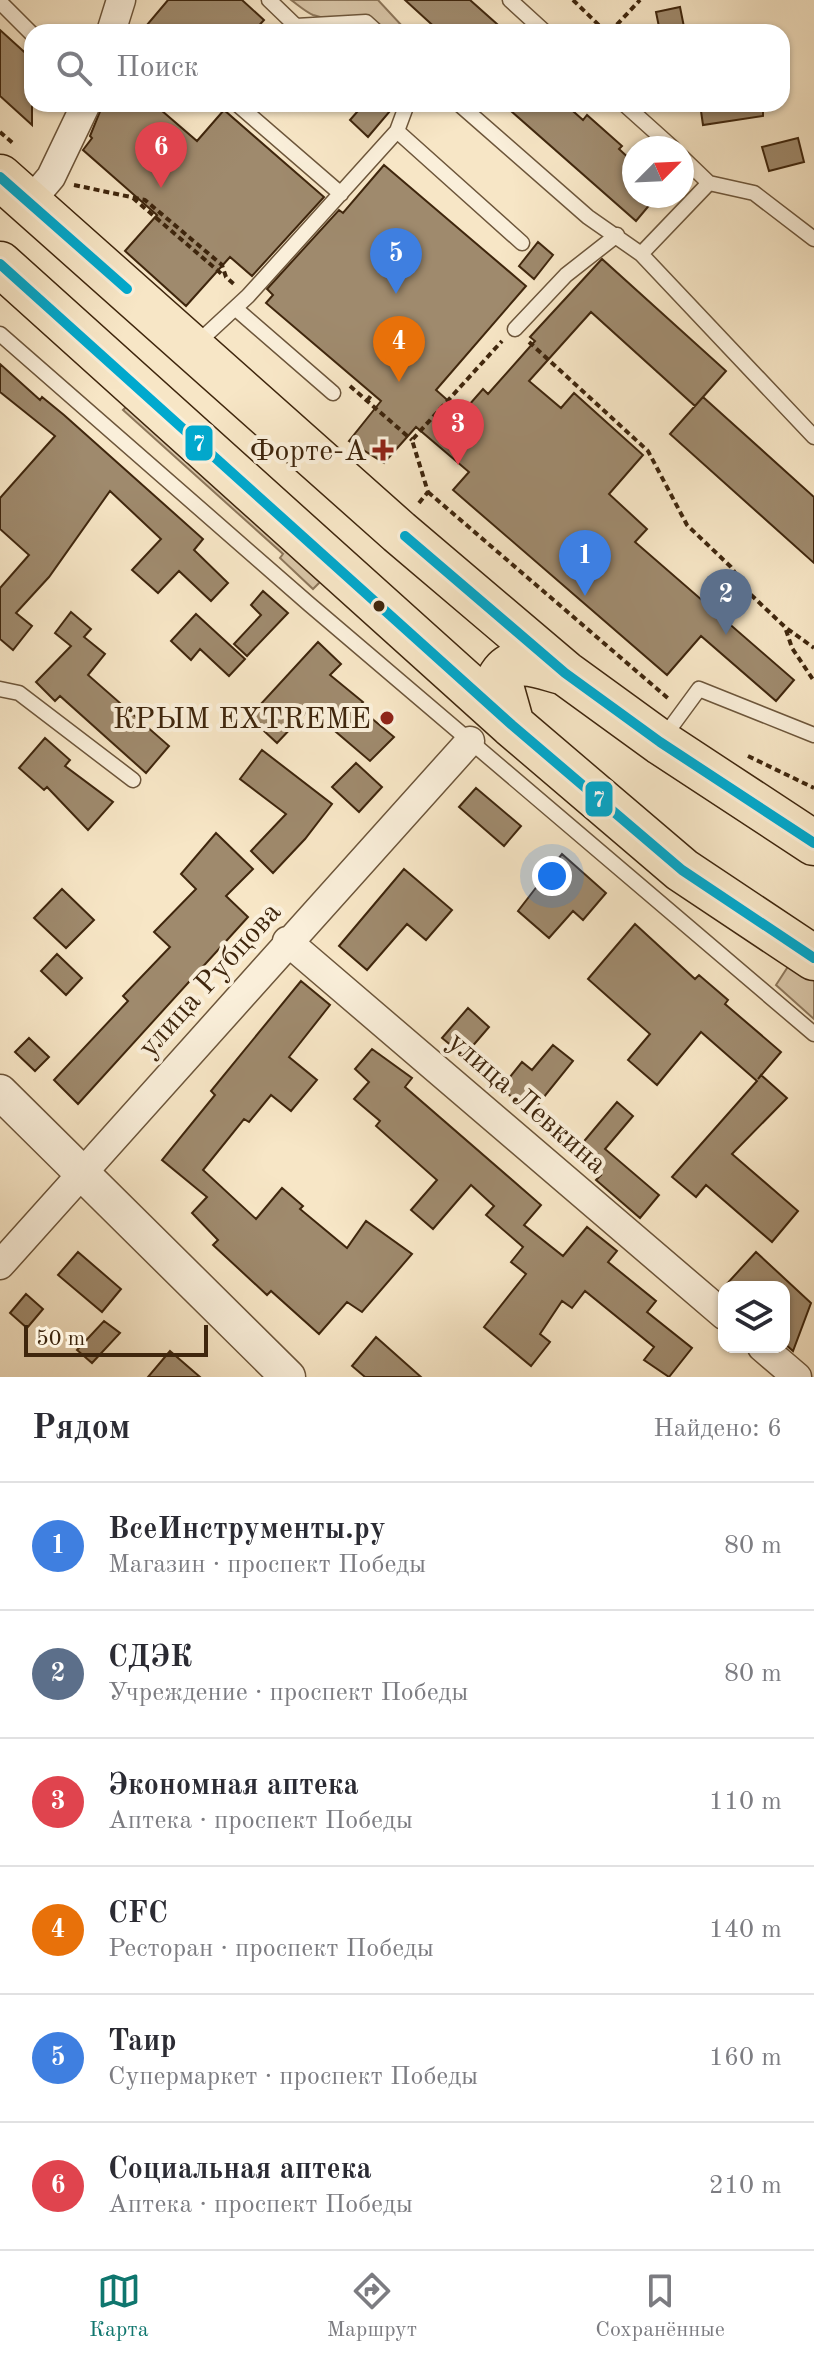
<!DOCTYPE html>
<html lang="ru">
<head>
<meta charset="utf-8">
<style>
  :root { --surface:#fff; --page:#f2f2f3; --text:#2b2b33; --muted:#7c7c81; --line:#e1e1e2; --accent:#0f766e }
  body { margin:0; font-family:"Old Standard TT",serif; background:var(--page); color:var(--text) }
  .controls { position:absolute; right:24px; bottom:24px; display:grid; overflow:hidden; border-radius:16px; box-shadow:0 2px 6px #0004 }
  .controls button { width:72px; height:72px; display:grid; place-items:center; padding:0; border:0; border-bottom:2px solid var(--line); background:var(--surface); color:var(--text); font:40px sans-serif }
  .compass { position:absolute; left:622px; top:136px; width:72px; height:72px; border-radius:50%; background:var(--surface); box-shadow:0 2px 6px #0004; rotate:66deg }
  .scale { position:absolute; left:24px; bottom:20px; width:184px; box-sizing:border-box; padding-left:8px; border:4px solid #3f260d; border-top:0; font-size:22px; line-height:28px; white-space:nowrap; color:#3f260d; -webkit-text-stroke:6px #faefda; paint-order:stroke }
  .you { position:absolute; left:552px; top:876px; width:28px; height:28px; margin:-20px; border:6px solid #fff; border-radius:50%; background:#1a73e8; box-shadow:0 0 0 12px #1a73e833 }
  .badge { display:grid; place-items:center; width:52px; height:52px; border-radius:50%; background:var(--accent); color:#fff; font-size:26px; font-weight:700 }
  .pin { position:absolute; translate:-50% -66px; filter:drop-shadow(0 2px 4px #0008) }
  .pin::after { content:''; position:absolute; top:42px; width:28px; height:24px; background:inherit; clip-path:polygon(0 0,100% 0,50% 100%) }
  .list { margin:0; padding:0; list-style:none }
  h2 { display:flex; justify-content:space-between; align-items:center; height:104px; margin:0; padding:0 32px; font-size:34px }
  h2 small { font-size:26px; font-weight:400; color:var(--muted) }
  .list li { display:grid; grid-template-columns:52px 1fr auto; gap:24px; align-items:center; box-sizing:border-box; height:128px; padding:0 32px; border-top:2px solid var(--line) }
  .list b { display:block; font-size:30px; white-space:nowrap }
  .list p { margin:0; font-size:26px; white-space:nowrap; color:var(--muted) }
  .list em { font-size:26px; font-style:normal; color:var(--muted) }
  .icon { flex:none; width:44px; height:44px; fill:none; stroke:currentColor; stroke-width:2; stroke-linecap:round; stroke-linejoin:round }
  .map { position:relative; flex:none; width:814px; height:1377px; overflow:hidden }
  .search { position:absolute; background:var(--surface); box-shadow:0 2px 6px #0004; left:24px; right:24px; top:24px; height:88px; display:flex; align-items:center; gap:20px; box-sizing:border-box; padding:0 28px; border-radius:24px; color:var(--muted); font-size:30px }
  .sheet { height:872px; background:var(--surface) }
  nav { display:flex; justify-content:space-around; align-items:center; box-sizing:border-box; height:112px; border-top:2px solid var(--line); background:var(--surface); font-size:22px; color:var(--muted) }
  nav a { display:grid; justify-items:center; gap:4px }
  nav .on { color:var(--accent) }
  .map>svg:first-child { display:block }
  .green { fill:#d8c5a7; stroke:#8c765a; stroke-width:2 }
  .building { fill:#9f8a6d; stroke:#3f260d; stroke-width:2 }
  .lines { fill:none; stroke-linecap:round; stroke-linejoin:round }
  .service-casing { stroke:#6d563b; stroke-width:17 }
  .minor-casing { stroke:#6d563b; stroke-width:31 }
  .tertiary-casing { stroke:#6d563b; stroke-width:37 }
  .primary-casing { stroke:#3f260d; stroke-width:47 }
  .path { stroke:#3f260d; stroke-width:4; stroke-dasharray:6 4; stroke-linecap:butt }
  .service { stroke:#faefda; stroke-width:14 }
  .minor { stroke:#faefda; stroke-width:28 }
  .tertiary { stroke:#faefda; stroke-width:34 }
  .primary { stroke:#f7e6c6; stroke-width:44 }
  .bus-1-casing { stroke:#faefda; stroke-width:16 }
  .bus-1 { stroke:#00a9ce; stroke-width:10 }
  .poi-dot { fill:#8f2418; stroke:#faefda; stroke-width:3 }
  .bus-dot { fill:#3f260d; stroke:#faefda; stroke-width:3 }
  .labels { text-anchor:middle; stroke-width:8; stroke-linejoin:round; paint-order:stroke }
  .poi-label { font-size:30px; fill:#3f260d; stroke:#faefda; text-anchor:end }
  .street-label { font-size:30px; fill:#3f260d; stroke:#faefda }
  .line-badge { stroke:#faefda; stroke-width:3 }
  .badge-label { font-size:22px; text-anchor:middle; font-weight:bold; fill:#fff }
</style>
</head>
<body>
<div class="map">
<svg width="814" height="1377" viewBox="0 0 814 1377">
  <rect width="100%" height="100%" fill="#f7e6c6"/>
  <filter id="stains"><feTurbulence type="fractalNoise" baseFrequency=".0025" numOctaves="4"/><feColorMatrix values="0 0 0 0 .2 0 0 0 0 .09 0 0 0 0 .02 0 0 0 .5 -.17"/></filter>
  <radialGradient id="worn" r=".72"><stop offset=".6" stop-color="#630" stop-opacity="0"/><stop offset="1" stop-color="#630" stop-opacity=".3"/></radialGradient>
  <path class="green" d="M291 0H378L403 27 412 32H386C358 3 343 26 313 15 306 12 298 5 291 0Z
    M126 407 320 582 313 589 280 558 283 554 123 410Z
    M789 965 814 978V1019L776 985Z"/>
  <path class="building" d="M168 0H242L264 20 253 32H141Z
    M405 0H470L506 32H440Z
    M680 7 685 32H660L656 12Z
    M0 30 32 59V125L0 96Z
    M103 104H154L197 141 224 110 324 197 252 276 230 257 186 306 125 251 157 215 83 150 92 138 90 136Z
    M364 104H396L368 137 350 120Z
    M503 104H565L583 120 587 115 622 146 619 149 634 163V196H657L636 221Z
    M700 104H763V116L703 125Z
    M798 138 804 162 769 171 762 147Z
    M384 165 526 286 436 390 462 413 483 389 488 394 535 341 530 337 602 259 726 371 695 406 591 312 529 381 561 408 574 393 643 455 609 494 647 529 635 542 794 680 776 701 701 636 667 675 453 490 469 472 416 427 384 463 349 441 381 401 266 303 273 295 267 289 339 210 343 213Z
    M538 242 553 255 534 279 519 266Z
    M0 364 40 400 42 397 64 415 203 539 194 550 228 583 211 601 179 571 158 593 132 570 161 539 110 491 49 577 16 613 32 626 13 650 0 639V588L29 555 0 529V498L55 436 0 392Z
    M703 397 814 497V563L670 434Z
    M263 591 288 613 247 656 234 644 261 615 251 605Z
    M71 612 91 629 84 637 105 654 88 675 169 746 146 773 60 696 55 701 36 682 71 646 55 633Z
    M196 614 245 659 229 676 200 649 191 660 171 641Z
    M318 642 341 664 330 675 363 702 358 707 394 737 370 761 309 709 277 743 249 717Z
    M45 738 70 760 65 766 113 802 88 830 47 787 44 790 19 768Z
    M262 750 332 804 305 839 273 873 251 851 286 814 240 779Z
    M356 763 382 787 359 812 332 787Z
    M476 788 521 826 504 846 459 807Z
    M216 833 253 869 226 896 248 917 78 1104 54 1080 128 1001 123 996 170 947 154 932 196 889 181 874Z
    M562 854 606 893 583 920 573 911 549 938 518 911Z
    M404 869 452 910 426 940 407 924 367 970 339 946Z
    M62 889 94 920 66 948 34 918Z
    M635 924 695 979 699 975 728 1000 725 1004 781 1052 758 1079 761 1075 787 1098 732 1154 798 1211 772 1242 706 1185 696 1197 672 1177 757 1081 701 1032 657 1085 628 1060 650 1034 588 979Z
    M57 954 82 978 66 995 41 971Z
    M301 981 330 1005 289 1057 317 1080 291 1111 271 1095 249 1122 244 1119 203 1170 256 1219 282 1188 303 1206 300 1209 347 1248 366 1221 412 1254 362 1312 347 1302 319 1334 271 1291 267 1295 213 1245 218 1240 192 1213 207 1197 162 1160 215 1095 211 1091Z
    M468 1008 489 1027 464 1056 442 1038Z
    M29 1038 49 1057 35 1071 15 1052Z
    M553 1045 573 1061 531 1113 501 1088 522 1062 532 1070Z
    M372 1049 412 1078 405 1087 541 1205 524 1225 563 1256 587 1227 617 1251 608 1262 656 1301 647 1312 692 1348 669 1377 644 1360 654 1347 585 1291 572 1308 562 1301 540 1334 550 1342 531 1366 484 1327 526 1274 511 1262 523 1247 486 1215 494 1206 471 1185 433 1229 411 1210 437 1180 376 1126 380 1121 354 1099 369 1082 355 1069Z
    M617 1102 633 1116 605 1149 659 1195 640 1218 596 1180 601 1175 575 1152Z
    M78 1252 121 1289 102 1312 58 1275Z
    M756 1252 811 1303 793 1351 784 1343V1287H724Z
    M26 1294 43 1309 27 1328 10 1313Z
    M104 1321 120 1333 92 1363 77 1350Z
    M376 1337 421 1377H365L352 1366Z
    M170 1351 200 1377H148Z"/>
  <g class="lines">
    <defs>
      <path id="service" d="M269 0 296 26 366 22 377 32
        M510 0 545 32
        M0 2 32 34
        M237 104 341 194
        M459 104 588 217 641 254 709 183
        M624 104 673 148
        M397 131 407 104
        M682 157 709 183 754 193 814 239
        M641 254 814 437
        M235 308 333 393
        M515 329 566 275 617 235
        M0 334 309 604 814 1034
        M194 346 248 296 397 131 522 243
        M0 689 19 693 133 780
        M663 738 699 689 814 735"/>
      <path id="minor" d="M111 32 121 0
        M29 203 51 177 86 104
        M287 941 724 1315
        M0 1265 470 741
        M762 1347 797 1377"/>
      <path id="tertiary" d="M0 1092 288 1377"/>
      <path id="primary" d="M0 177 399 532 565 673 660 742 814 843
        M0 264 512 725 682 870 814 958
        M512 725 499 679C513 652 541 667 565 673"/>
    </defs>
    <use href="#service" class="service-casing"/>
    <use href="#minor" class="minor-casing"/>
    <use href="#tertiary" class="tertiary-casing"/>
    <use href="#primary" class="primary-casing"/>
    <path class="path" d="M573 0 606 32
      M610 32 640 0
      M0 132 15 145
      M74 185 145 200 222 265 226 277 235 285
      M133 198 224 276
      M529 342 648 451 687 525 731 567 748 592 785 627 814 648
      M350 386 412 440
      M367 401 372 394
      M428 492 670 700
      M419 503 428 492 412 440 502 341
      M786 630 792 648 814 681
      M748 756 814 788"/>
    <use href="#service" class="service"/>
    <use href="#minor" class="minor"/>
    <use href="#tertiary" class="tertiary"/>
    <use href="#primary" class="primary"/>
    <defs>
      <path id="bus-1" d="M0 177 127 289
        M0 264 512 725 682 870 814 958
        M405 536 565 673 660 742 814 843"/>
    </defs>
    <use href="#bus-1" class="bus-1-casing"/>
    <use href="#bus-1" class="bus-1"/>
  </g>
  <g class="poi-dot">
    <path d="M379 438h8v8h8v8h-8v8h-8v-8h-8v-8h8z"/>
    <circle cx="387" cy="718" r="8"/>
  </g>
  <circle class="bus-dot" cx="379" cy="606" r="7"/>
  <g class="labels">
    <g class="poi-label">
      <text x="367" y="460">Форте-А</text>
      <text x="371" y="728">КРЫМ EXTREME</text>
    </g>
    <g class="street-label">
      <text transform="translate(209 979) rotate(-48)" y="10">улица Рубцова</text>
      <text transform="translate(528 1102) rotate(41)" y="10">улица Левкина</text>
    </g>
  </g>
  <g class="line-badge">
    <rect x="184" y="424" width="30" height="38" rx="8" fill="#00a9ce"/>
    <rect x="584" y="780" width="30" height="38" rx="8" fill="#00a9ce"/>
  </g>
  <g class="badge-label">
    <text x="199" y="451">7</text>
    <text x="599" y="807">7</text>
  </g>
  <rect width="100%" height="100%" filter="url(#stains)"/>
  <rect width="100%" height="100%" fill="url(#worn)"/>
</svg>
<div class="controls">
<button><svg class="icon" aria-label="layers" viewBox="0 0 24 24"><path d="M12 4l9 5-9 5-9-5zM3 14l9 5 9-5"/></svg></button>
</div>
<svg class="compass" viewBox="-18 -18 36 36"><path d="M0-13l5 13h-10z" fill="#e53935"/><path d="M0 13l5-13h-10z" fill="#7c7c81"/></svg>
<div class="scale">50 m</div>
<div class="you"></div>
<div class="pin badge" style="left:585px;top:596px;background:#3f7fe0">1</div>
<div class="pin badge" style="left:726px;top:635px;background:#5c6f8a">2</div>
<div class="pin badge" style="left:458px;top:465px;background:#e0444e">3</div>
<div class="pin badge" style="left:399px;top:382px;background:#e8710a">4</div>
<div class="pin badge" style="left:396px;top:294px;background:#3f7fe0">5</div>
<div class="pin badge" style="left:161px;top:188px;background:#e0444e">6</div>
<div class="search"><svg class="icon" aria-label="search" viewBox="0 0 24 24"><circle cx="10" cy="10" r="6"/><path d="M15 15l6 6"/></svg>Поиск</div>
</div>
<section class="sheet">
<h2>Рядом<small>Найдено: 6</small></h2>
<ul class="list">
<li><span class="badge" style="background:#3f7fe0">1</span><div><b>ВсеИнструменты.ру</b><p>Магазин · проспект Победы</p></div><em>80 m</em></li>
<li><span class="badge" style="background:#5c6f8a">2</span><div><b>СДЭК</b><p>Учреждение · проспект Победы</p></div><em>80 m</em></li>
<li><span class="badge" style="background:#e0444e">3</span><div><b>Экономная аптека</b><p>Аптека · проспект Победы</p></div><em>110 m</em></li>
<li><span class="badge" style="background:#e8710a">4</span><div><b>CFC</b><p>Ресторан · проспект Победы</p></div><em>140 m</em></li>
<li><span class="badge" style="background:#3f7fe0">5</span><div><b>Таир</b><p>Супермаркет · проспект Победы</p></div><em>160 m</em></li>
<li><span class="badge" style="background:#e0444e">6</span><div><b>Социальная аптека</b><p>Аптека · проспект Победы</p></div><em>210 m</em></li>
</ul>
</section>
<nav>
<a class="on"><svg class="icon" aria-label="map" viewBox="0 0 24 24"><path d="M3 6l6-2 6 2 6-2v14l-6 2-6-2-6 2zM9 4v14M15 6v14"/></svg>Карта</a>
<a><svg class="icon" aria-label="directions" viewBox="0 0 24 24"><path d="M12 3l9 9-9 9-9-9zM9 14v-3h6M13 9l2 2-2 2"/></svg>Маршрут</a>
<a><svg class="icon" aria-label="saved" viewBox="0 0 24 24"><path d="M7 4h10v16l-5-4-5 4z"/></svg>Сохранённые</a>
</nav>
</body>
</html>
